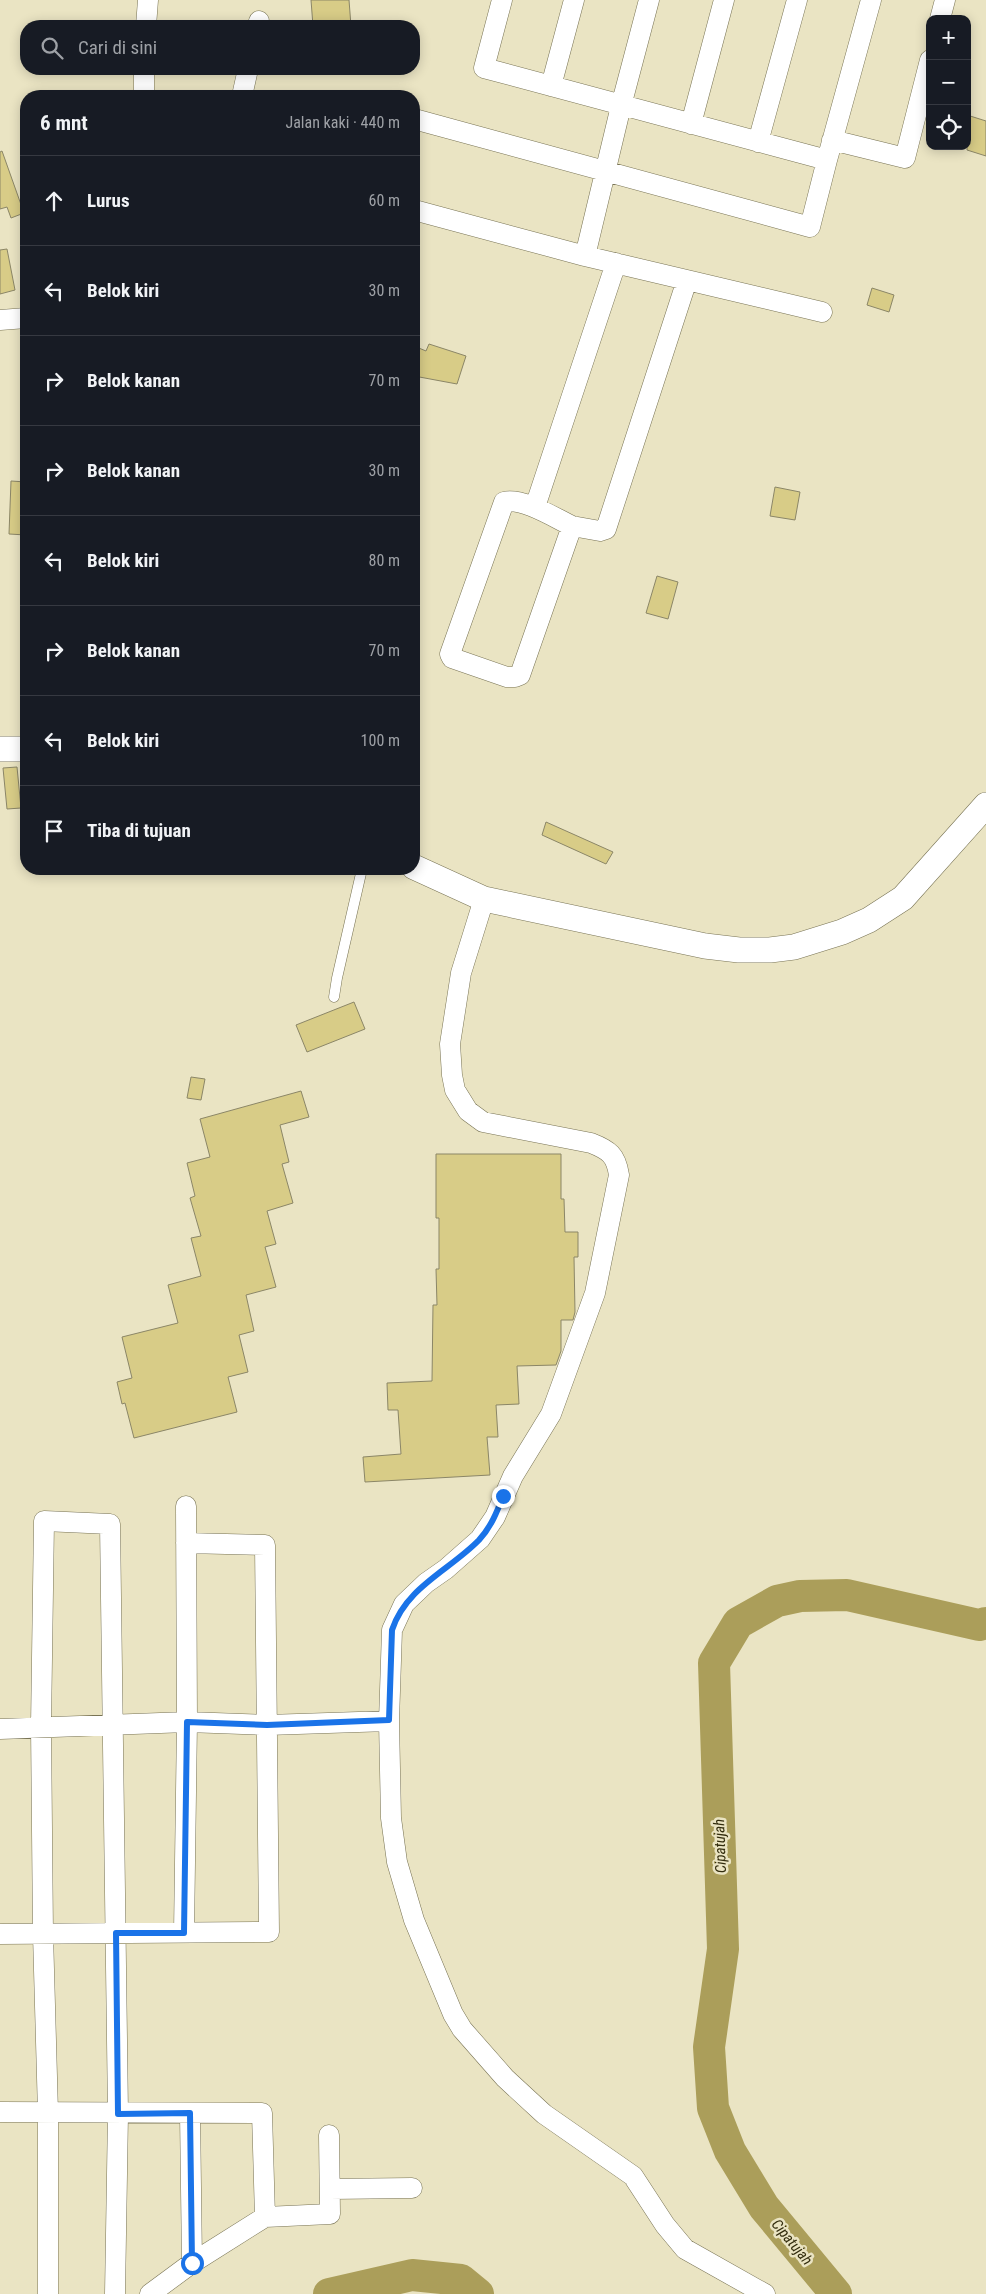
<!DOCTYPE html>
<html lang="id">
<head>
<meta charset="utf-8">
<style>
  :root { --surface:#171b24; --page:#20242c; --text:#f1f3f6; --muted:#9ea1a6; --line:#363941 }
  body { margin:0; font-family:"Roboto Condensed",sans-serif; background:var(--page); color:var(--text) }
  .controls { position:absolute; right:15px; top:15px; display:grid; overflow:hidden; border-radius:10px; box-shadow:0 2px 12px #0003 }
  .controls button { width:45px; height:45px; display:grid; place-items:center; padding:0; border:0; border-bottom:1px solid var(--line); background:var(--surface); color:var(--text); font:25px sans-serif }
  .stop { position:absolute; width:15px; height:15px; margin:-11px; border:4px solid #1a73e8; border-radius:50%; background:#fff }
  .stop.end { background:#1a73e8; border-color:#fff; box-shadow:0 1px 5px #0008 }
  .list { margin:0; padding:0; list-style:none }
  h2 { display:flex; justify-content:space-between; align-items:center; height:65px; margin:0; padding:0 20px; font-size:21px }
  h2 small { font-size:16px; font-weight:400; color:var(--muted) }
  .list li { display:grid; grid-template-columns:32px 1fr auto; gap:15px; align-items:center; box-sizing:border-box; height:90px; padding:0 20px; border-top:1px solid var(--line) }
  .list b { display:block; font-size:19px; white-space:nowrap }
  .list em { font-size:16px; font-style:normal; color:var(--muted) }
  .icon { flex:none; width:28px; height:28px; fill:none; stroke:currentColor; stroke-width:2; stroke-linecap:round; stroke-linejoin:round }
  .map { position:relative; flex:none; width:986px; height:2294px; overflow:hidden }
  .search { position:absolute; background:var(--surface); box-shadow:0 2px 12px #0003; left:20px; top:20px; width:400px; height:55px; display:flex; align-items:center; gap:12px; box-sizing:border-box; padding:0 18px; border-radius:20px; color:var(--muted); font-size:19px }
  .panel { position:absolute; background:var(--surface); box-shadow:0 2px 12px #0003; left:20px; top:90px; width:400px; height:785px; border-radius:20px }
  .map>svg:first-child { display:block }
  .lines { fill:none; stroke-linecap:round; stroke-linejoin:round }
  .river { stroke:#ab9e5a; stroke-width:32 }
  .building { fill:#d8cc87; stroke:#8b8667 }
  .service-casing { stroke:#787354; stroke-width:11 }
  .minor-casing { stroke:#787354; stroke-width:21 }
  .tertiary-casing { stroke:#787354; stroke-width:26 }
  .service { stroke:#fff; stroke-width:10 }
  .minor { stroke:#fff; stroke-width:20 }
  .tertiary { stroke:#fff; stroke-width:25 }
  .route { stroke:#1a73e8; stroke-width:6 }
  .labels { text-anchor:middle; stroke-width:5; stroke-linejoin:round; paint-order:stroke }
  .water-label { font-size:15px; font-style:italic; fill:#322c0d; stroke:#eae4c3 }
</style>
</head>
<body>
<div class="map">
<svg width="986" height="2294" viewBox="0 0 986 2294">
  <rect width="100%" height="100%" fill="#eae4c3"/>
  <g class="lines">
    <path class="river" d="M329 2294 412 2275 461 2280 478 2294
      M836 2294 764 2207 730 2151 713 2108 709 2047 723 1949 714 1663 738 1623 777 1601 800 1596 847 1595 979 1625 986 1623"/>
  </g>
  <path class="building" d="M311 0H349L351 26H313Z
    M967 115 986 121V156L967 150Z
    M2 151 24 213 11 218 7 207 0 209V152Z
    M7 249 15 290 0 294V250Z
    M872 288 894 295 889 312 867 305Z
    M429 344 466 356 457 384 414 376V346L426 351Z
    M11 481 26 482V535L9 534Z
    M775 487 800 492 795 520 770 516Z
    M657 576 678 582 668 619 646 613Z
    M17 767 21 808 7 809 3 768Z
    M546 822 613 852 606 864 542 835Z
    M354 1002 365 1029 307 1052 296 1025Z
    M191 1077 205 1079 201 1100 187 1098Z
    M301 1091 309 1117 280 1125 289 1162 282 1164 293 1203 267 1211 276 1244 265 1247 276 1287 246 1295 254 1331 239 1335 248 1372 228 1377 237 1412 134 1438 125 1403 122 1404 117 1382 132 1378 122 1337 178 1323 168 1285 201 1276 191 1238 201 1236 190 1198 195 1196 187 1163 210 1157 200 1119Z
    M436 1154H561V1199H564L565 1232H578V1257H574L575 1312 573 1320H561V1351L556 1365 517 1366 519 1404 496 1405 498 1437H487L490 1475 365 1482 363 1457 401 1454 398 1410H388L387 1383 432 1381 433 1305H437L436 1269H439V1218H436Z"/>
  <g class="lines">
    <defs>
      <path id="service" d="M334 997 337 978 362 869"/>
      <path id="minor" d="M502 0 484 68 827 160 871 0
        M940 19 945 0
        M146 26 148 0
        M258 26 259 21
        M551 86 574 0
        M144 96V69
        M242 96 248 69
        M414 119 810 227 827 160
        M691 124 724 0
        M832 140 905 158 930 60
        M758 142 797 0
        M414 210 585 256 822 312
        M585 256 621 106 649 0
        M0 320 26 318
        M535 507 616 263
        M572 526C555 518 522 497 504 502L450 654 452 658 507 677H515L520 675 572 526 600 531 606 529 687 280
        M484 899 461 973 450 1044 452 1075 455 1090 468 1111 483 1122 591 1143C609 1150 616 1155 619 1175L595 1293 551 1414 513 1476 495 1517 480 1539 446 1569 426 1583 404 1604 392 1630 389 1721 391 1818 397 1862 414 1920 453 2014 462 2029 505 2078 544 2114 633 2176 665 2225 685 2249 765 2294
        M0 1729 187 1722 267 1725 389 1721
        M184 1933 187 1722 186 1506
        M0 1934 269 1932 265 1545 186 1543
        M0 2112 262 2113 265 2217
        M190 2113 192 2263
        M330 2189 412 2188
        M48 2294V2113L43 1934 41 1726 44 1521 110 1524 118 2114 115 2294
        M150 2294 192 2263 265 2217 330 2214 329 2135"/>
      <path id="tertiary" d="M0 749H26
        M414 867 484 899 705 946 739 950H770L794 947 842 932 869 920 903 898 986 805"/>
    </defs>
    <use href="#service" class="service-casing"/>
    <use href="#minor" class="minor-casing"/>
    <use href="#tertiary" class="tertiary-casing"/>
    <use href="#service" class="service"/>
    <use href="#minor" class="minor"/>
    <use href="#tertiary" class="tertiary"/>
  </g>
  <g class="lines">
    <path class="route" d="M192 2263 190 2113 118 2114 116 1933H184L187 1722 267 1725 389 1720 392 1630C406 1587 450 1570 479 1540 491 1527 497 1512 503 1496"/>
  </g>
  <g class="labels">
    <g class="water-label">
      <text transform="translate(720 1846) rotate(-92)" y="5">Cipatujah</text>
      <text transform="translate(792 2242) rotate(50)" y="5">Cipatujah</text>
    </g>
  </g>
</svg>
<div class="controls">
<button>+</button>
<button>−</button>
<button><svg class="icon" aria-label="locate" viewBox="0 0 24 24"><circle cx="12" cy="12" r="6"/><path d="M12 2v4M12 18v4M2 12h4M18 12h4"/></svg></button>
</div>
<div class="stop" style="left:192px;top:2263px"></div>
<div class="stop end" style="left:503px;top:1496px"></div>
<div class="search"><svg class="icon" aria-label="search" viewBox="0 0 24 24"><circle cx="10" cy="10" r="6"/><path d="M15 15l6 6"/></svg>Cari di sini</div>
<section class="panel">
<h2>6 mnt<small>Jalan kaki · 440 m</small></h2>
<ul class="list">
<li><svg class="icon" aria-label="ahead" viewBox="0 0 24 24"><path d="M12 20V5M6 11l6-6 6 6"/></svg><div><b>Lurus</b></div><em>60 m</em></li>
<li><svg class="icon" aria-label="left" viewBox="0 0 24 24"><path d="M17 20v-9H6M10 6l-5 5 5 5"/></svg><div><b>Belok kiri</b></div><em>30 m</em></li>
<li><svg class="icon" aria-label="right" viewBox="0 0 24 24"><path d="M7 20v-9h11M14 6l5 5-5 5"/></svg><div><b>Belok kanan</b></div><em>70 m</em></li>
<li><svg class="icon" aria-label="right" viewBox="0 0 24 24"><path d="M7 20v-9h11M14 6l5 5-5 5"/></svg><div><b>Belok kanan</b></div><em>30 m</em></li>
<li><svg class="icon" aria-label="left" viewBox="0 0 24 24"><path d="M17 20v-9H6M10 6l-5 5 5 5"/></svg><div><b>Belok kiri</b></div><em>80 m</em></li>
<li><svg class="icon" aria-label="right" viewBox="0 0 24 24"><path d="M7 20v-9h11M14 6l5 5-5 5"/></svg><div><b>Belok kanan</b></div><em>70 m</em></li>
<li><svg class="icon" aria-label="left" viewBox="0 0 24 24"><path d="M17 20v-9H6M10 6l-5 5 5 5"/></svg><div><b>Belok kiri</b></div><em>100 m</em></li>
<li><svg class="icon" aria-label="arrive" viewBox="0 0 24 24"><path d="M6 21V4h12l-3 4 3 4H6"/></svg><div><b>Tiba di tujuan</b></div></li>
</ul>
</section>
</div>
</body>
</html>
